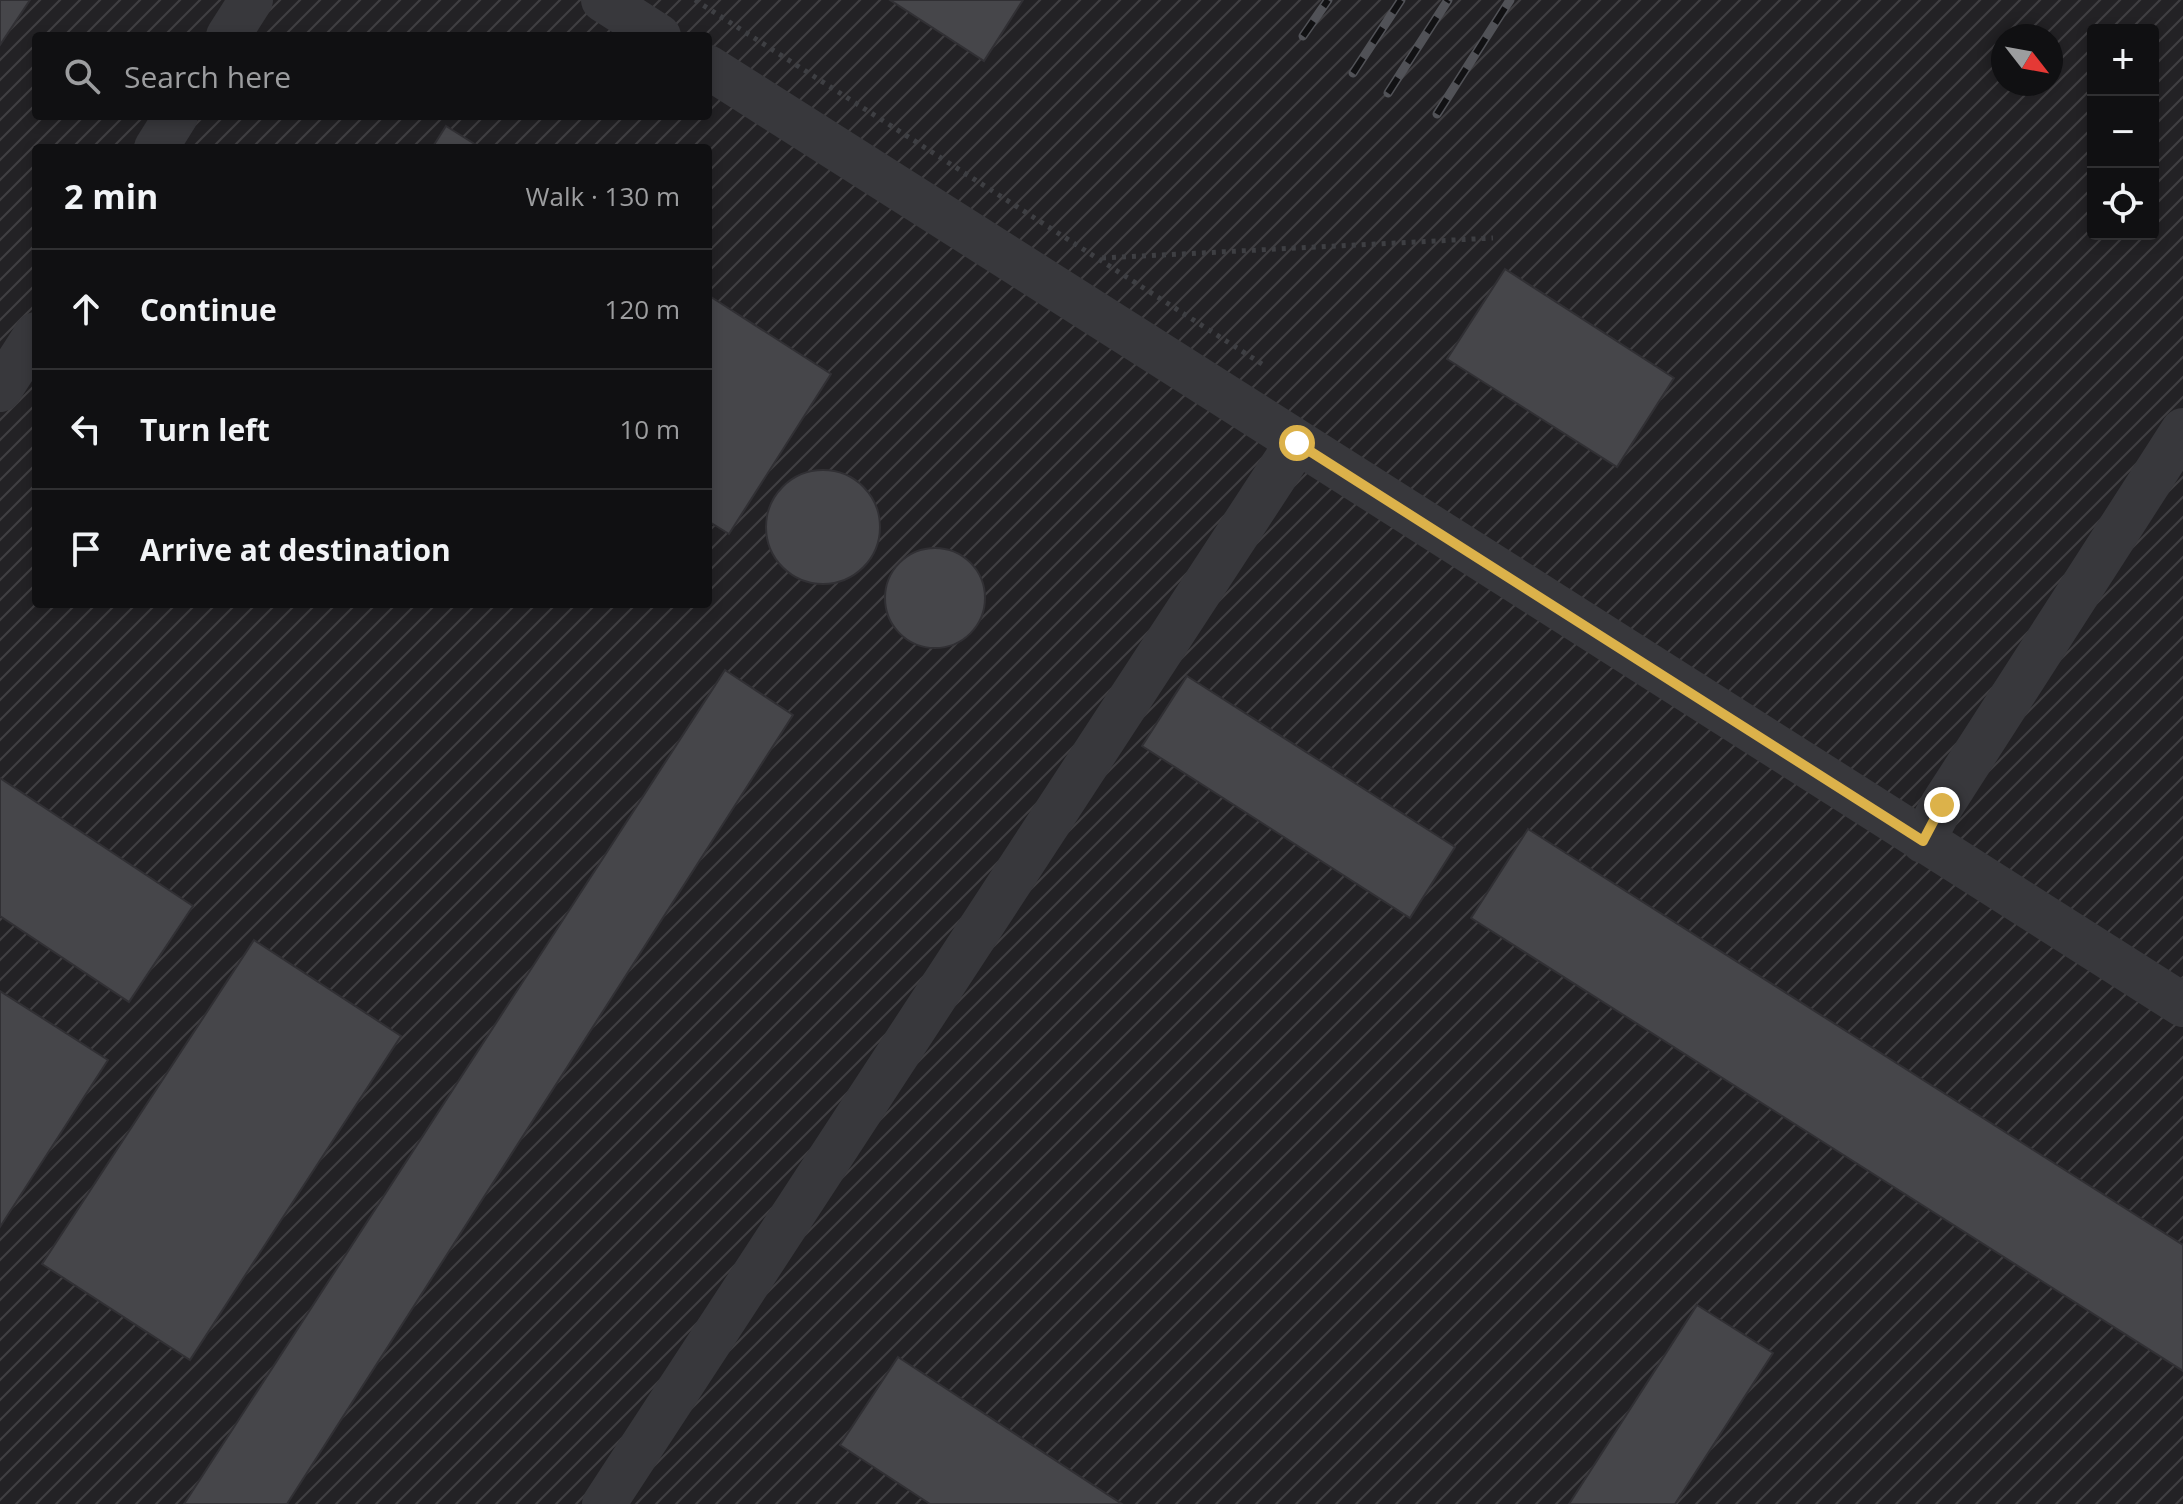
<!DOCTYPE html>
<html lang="en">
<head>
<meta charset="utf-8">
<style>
  :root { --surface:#101012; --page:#19191b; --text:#f1f3f6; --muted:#9c9d9f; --line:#303032 }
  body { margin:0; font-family:"Open Sans",sans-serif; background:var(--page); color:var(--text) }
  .controls { position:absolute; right:24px; top:24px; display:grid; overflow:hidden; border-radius:8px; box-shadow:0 4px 12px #0003 }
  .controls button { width:72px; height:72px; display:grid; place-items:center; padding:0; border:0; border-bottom:2px solid var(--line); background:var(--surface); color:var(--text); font:40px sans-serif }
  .compass { position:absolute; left:1991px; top:24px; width:72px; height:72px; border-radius:50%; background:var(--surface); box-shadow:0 4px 12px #0003; rotate:121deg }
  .stop { position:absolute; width:24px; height:24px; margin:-18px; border:6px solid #dcb24a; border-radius:50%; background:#fff }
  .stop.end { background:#dcb24a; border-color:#fff; box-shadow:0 2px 8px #0008 }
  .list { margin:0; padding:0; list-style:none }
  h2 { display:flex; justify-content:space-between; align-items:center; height:104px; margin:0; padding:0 32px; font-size:34px }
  h2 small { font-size:26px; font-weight:400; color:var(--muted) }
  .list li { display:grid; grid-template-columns:52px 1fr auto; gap:24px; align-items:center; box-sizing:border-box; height:120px; padding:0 32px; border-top:2px solid var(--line) }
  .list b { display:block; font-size:30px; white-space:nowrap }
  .list em { font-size:26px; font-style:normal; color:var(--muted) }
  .icon { flex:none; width:44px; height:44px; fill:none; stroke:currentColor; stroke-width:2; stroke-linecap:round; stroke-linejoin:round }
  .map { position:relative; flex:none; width:2183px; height:1504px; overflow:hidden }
  .search { position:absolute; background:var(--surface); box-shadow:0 4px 12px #0003; left:32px; top:32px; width:680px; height:88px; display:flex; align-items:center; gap:20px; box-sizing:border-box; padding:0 28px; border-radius:8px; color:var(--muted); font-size:30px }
  .panel { position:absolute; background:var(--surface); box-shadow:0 4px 12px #0003; left:32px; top:144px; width:680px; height:464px; border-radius:8px }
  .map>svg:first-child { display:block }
  .industrial { fill:url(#industrial-furrows); fill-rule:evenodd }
  .building { fill:#46464a; stroke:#313034; stroke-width:2 }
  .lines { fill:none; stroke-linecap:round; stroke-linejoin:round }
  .path { stroke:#3e3f43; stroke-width:5; stroke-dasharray:4 6; stroke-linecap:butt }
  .minor { stroke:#38383c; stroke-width:44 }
  .rail-casing { stroke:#515257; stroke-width:9 }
  .rail { stroke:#111113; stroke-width:6; stroke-dasharray:18; stroke-linecap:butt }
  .route { stroke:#dcb24a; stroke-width:10 }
</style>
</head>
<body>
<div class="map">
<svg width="2183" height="1504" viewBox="0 0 2183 1504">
  <defs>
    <pattern id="industrial-furrows" width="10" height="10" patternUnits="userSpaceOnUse" patternTransform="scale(2)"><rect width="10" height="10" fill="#232225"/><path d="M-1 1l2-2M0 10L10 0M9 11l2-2" fill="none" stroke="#403f42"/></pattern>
  </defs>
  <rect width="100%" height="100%" fill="#161618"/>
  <path class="industrial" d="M0 0H2183V1504H0ZM2093 30H2153V234H2093ZM36 36H708V116H36ZM2003 36H2051V84H2003ZM36 148H708V604H36Z"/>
  <path class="building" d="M0 0H30L0 45Z
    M890 0H1023L984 61Z
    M446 126 481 148H432Z
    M1505 269 1674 378 1617 467 1447 359Z
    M708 295 831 374 729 534 708 521Z
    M766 527a57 57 0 1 1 114 0a57 57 0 1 1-114 0Z
    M885 598a50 50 0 1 1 100 0a50 50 0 1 1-100 0Z
    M725 670 793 715 287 1504H184Z
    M1187 676 1455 847 1410 918 1142 746Z
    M0 778 193 906 129 1002 0 916Z
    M1528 829 2183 1245V1371L1471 918Z
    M254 940 401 1036 190 1360 42 1264Z
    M0 991 108 1060 0 1227Z
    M1697 1305 1773 1353 1675 1504H1569Z
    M898 1357 1122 1504H930L840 1445Z"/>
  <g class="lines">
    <path class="path" d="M695 0 1262 364
      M1102 258 1493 238"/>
    <path class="minor" d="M603 0 659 36
      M228 36 251 0
      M708 67 2183 1005
      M156 148 176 116
      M0 390 36 334
      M1923 841 1942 805 2183 430
      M604 1504 1297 443"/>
    <defs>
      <path id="rail" d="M1303 36 1328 0
        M1353 73 1401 0
        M1388 93 1448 0
        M1437 114 1510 0"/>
    </defs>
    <use href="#rail" class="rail-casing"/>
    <use href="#rail" class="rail"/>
  </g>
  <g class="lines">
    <path class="route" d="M1297 443 1923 841 1942 805"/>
  </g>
</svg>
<div class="controls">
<button>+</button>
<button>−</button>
<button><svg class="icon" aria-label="locate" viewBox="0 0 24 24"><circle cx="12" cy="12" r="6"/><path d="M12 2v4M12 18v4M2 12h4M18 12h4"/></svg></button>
</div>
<svg class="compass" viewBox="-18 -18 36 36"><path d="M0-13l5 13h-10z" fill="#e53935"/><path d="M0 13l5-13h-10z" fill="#9c9d9f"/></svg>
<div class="stop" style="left:1297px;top:443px"></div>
<div class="stop end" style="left:1942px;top:805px"></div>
<div class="search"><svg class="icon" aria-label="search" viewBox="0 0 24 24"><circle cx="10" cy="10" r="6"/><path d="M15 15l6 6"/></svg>Search here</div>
<section class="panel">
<h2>2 min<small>Walk · 130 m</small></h2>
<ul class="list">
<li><svg class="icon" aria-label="ahead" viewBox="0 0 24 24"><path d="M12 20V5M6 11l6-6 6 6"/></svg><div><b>Continue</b></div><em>120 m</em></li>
<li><svg class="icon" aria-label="left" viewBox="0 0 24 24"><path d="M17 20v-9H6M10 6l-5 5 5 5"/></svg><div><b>Turn left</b></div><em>10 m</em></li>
<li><svg class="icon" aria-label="arrive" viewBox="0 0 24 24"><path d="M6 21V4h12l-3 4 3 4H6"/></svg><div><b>Arrive at destination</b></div></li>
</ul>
</section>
</div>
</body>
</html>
